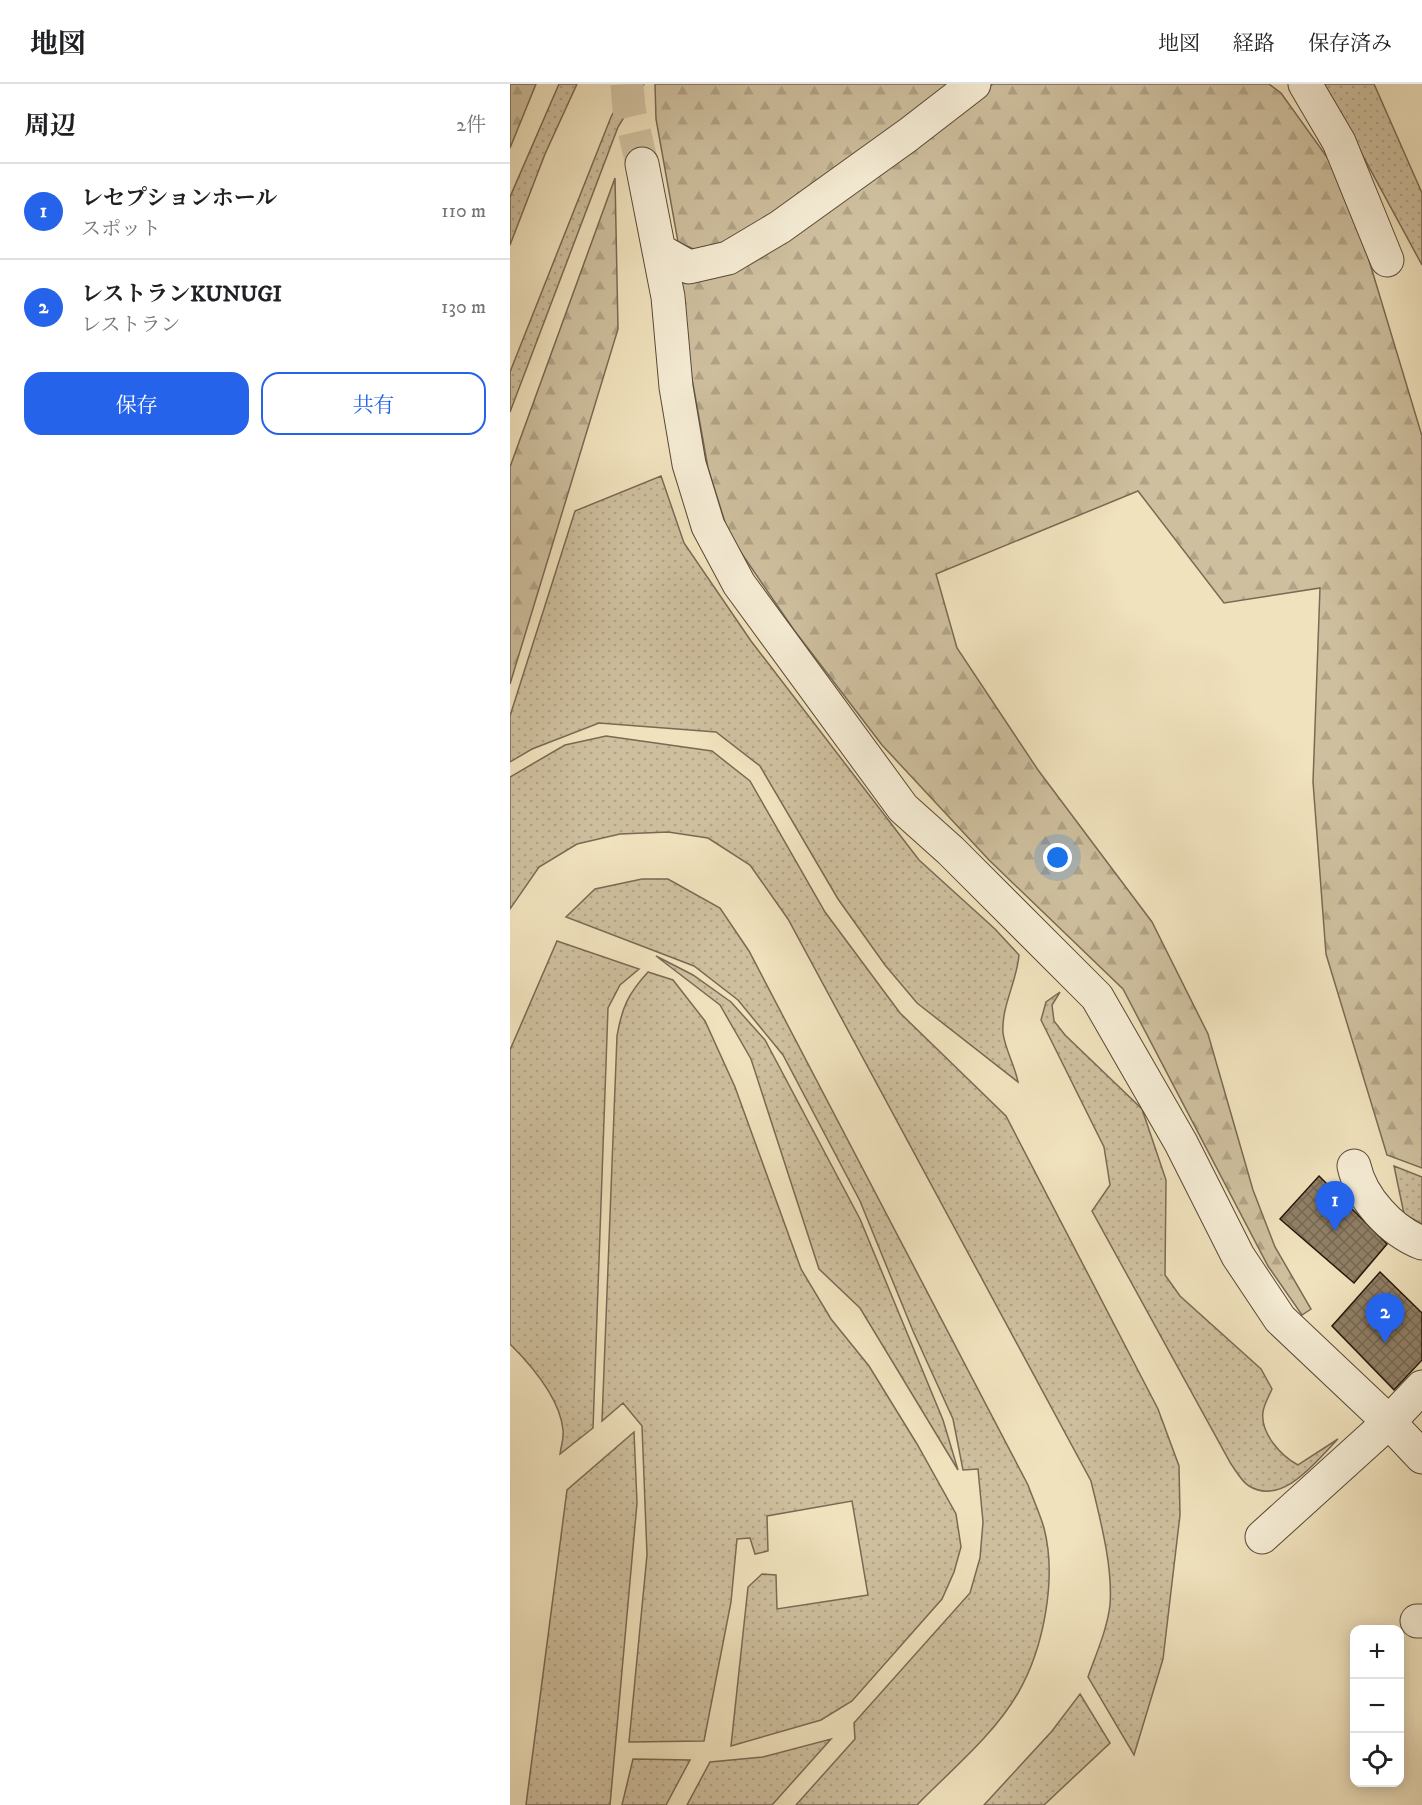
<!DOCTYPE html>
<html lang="ja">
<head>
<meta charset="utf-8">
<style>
  :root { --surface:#fff; --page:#f6f6f6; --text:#202124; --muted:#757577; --line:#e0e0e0; --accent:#2563eb }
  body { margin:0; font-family:"IM FELL DW Pica","Noto Serif JP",serif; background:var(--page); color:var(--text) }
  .controls { position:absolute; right:18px; bottom:18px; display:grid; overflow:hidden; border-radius:12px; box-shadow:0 3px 15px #0003 }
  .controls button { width:54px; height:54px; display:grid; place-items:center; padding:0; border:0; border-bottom:2px solid var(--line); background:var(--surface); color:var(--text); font:30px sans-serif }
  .you { position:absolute; left:548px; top:774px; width:21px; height:21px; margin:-15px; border:4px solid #fff; border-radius:50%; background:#1a73e8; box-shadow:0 0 0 9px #1a73e833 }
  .badge { display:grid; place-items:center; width:39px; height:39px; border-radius:50%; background:var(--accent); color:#fff; font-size:20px; font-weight:700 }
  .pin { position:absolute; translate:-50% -50px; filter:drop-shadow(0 2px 3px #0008) }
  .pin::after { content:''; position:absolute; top:32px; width:21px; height:18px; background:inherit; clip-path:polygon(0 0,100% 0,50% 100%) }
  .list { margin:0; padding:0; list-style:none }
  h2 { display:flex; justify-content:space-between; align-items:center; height:78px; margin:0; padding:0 24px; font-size:26px }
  h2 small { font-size:20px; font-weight:400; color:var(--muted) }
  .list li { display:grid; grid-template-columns:39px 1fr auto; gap:18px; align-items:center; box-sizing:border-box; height:96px; padding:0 24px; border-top:2px solid var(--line) }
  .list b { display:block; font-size:22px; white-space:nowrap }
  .list p { margin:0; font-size:20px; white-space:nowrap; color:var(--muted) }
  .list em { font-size:20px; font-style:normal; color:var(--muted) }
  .actions { display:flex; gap:12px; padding:18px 24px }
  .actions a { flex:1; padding:14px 0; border:2px solid var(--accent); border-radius:18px; text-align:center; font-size:21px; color:var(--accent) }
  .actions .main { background:var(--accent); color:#fff }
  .icon { flex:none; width:33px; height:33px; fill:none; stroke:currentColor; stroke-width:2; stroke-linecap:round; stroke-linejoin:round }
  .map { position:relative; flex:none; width:912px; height:1721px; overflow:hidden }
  header { display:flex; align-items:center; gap:36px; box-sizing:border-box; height:84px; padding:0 30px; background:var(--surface); border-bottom:2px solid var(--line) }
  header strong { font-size:28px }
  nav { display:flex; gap:33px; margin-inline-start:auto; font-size:21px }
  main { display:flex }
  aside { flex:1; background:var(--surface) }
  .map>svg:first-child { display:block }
  .grass { fill:url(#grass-dots); stroke:#7a6a53; stroke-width:1.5 }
  .forest { fill:url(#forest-firs); stroke:#7a6a53; stroke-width:1.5 }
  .building { fill:url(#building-cross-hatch); stroke:#271608; stroke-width:1.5 }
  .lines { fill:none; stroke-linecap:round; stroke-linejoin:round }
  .minor-tunnel { stroke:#d2c3a2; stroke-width:33; stroke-dasharray:33 16; stroke-linecap:butt }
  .minor-casing { stroke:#594935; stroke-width:35 }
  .minor { stroke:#f5ecd4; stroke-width:33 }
</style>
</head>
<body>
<header>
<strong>地図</strong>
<nav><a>地図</a><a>経路</a><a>保存済み</a></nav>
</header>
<main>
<aside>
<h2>周辺<small>2件</small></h2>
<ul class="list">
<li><span class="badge">1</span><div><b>レセプションホール</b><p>スポット</p></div><em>110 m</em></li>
<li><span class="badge">2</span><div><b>レストランKUNUGI</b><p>レストラン</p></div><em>130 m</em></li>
</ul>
<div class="actions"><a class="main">保存</a><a>共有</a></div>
</aside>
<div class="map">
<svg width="912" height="1721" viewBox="0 0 912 1721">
  <defs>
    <pattern id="grass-dots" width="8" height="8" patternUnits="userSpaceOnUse" patternTransform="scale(1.5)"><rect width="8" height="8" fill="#cebf9e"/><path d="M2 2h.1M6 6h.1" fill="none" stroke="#b1a387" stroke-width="1.8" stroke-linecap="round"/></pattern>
    <pattern id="forest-firs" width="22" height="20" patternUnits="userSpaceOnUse" patternTransform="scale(1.5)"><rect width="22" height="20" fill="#cebf9e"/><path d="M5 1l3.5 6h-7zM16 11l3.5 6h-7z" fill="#b1a387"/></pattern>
    <pattern id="building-cross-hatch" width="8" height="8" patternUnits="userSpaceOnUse" patternTransform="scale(1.5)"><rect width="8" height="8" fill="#908066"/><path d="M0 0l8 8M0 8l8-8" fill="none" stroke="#766852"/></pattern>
  </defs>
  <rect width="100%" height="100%" fill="#f0e2bd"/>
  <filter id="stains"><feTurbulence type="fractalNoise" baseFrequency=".00333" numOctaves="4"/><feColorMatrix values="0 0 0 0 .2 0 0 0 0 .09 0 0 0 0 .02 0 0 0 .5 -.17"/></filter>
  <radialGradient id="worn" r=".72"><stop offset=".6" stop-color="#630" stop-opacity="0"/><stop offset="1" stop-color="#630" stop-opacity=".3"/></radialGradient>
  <path class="grass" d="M49 0H67L35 70 0 161V113Z
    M119 0H134L108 43 0 328V288L101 33Z
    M814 0H864L912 109V181Z
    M151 392 174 459 241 557 409 776 485 845 509 871C507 897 491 923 493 949 495 965 505 982 508 998L407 919 375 881 328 815 250 682 206 648 89 639 22 665 0 678V632L65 427Z
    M96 652 202 667 240 697 315 828 390 929 496 1032 648 1325 669 1382 670 1431 653 1575 624 1671 578 1593C586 1570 597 1546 600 1521 603 1482 590 1435 581 1397L278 835 240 781 198 754 158 748 110 750 67 760 29 783 0 825V693L55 661Z
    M132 795H158L210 824 239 867 518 1401C523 1415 530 1430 534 1444 547 1494 534 1564 508 1609 484 1651 441 1686 407 1721H286L345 1655 344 1639 460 1509 470 1474 473 1438 468 1385 453 1386 443 1335 403 1247 350 1117 273 971 228 916 184 882 56 833 85 805Z
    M47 857 129 885 110 901 98 924 83 1344 50 1370C51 1362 54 1354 53 1346 50 1315 21 1281 0 1260V966Z
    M146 872 183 891 221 918 255 956 350 1135 433 1336 448 1386 350 1224 309 1185 241 975 210 921Z
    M138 888 163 896 195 937 225 1003 291 1185 321 1235 359 1282 407 1360 446 1430 451 1463 444 1488 432 1515 342 1617 311 1636 221 1662 238 1503 252 1490 266 1491 267 1525 358 1511 342 1417 257 1432 258 1467 245 1470 240 1454 227 1455 221 1518 194 1657 119 1658 137 1471 132 1342 113 1319 92 1337 107 952C112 923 118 910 138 888Z
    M550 908 542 921 544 937 555 951 632 1025 656 1096 655 1191 670 1212 751 1285 762 1305C759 1312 754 1320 753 1328 750 1349 771 1372 788 1381L828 1355C807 1376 773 1423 739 1402 732 1398 726 1387 721 1380L582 1127 600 1101 594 1063 531 936 536 918Z
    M884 1082 912 1093V1140L894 1130Z
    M124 1348 127 1419 100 1721H16L57 1406Z
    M570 1610 600 1659 534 1721H474L542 1647Z
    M321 1655 262 1721H177L200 1678 253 1673Z
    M123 1675 180 1676 156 1721H112Z"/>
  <path class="forest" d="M0 0H26L0 64Z
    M145 0H440L242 149 190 168 168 158 146 35Z
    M483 0H759L771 9 827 87 858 173 912 352V1084L877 1071 816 870 803 698 810 504 714 519 628 407 426 490 447 564 528 686 642 838 698 950 743 1106 765 1163 801 1225 792 1231 758 1182 613 905 479 776 372 661 284 546 219 451 198 384 162 183 175 193 423 44Z
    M105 94 108 245 0 600V383Z"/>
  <path class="building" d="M809 1092 877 1160 844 1199 770 1135Z
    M870 1188 912 1229V1276L884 1306 822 1242Z"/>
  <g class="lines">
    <path class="minor-tunnel" d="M117 0 119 25 132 80"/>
    <defs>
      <path id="minor" d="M795 0 829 58 877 176
        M132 80 158 213 166 303 179 380 198 442 229 500 393 724 441 767 587 913 671 1059 728 1172 770 1235 879 1338 912 1303
        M149 166 179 183 218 174 270 143 398 51 464 0
        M844 1082C851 1114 881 1147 912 1159
        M752 1453 879 1338 912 1373
        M907 1537H912"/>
    </defs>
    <use href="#minor" class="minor-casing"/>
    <use href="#minor" class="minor"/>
  </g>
  <rect width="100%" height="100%" filter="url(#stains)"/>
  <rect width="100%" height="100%" fill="url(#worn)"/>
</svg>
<div class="controls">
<button>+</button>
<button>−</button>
<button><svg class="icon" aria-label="locate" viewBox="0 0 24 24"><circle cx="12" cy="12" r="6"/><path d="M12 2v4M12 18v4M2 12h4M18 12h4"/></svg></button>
</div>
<div class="you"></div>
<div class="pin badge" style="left:825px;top:1147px">1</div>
<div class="pin badge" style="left:875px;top:1259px">2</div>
</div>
</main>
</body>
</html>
